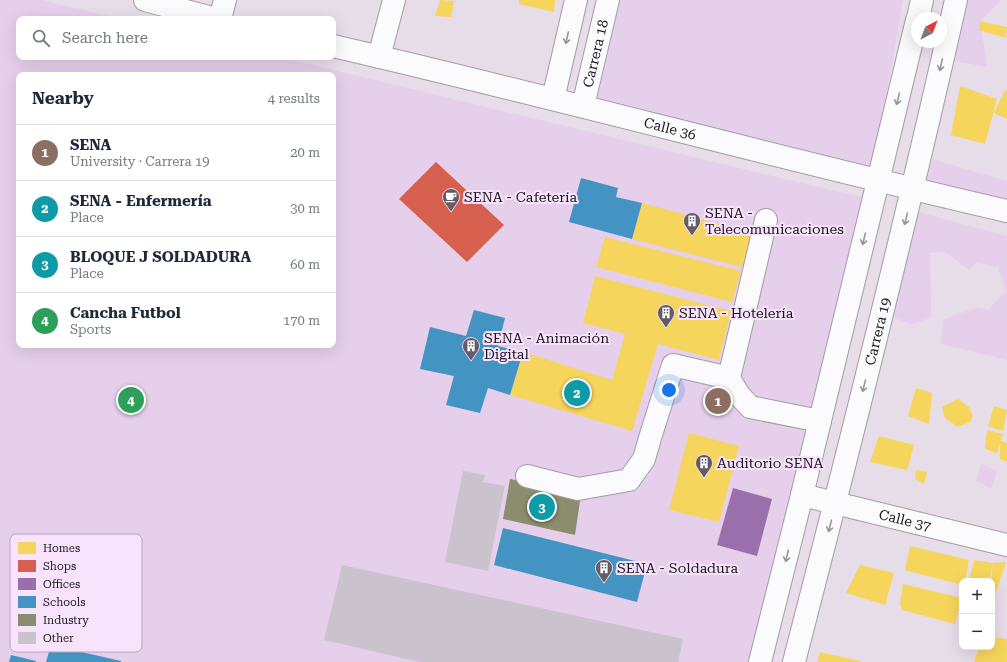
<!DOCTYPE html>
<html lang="en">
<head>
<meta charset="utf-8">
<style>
  :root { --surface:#fff; --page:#f6f6f7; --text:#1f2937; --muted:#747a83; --line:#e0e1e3; --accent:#635c66 }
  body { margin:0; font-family:"Roboto Serif",serif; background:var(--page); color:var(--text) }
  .controls { position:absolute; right:12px; bottom:12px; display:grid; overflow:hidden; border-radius:8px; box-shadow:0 4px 16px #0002 }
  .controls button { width:36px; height:36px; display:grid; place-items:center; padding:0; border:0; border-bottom:1px solid var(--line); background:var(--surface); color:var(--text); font:20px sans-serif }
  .compass { position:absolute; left:911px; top:12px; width:36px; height:36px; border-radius:50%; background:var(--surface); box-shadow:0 4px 16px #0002; rotate:42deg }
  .you { position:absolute; left:669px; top:390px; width:14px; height:14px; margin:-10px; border:3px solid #fff; border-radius:50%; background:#1a73e8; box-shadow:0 0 0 6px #1a73e833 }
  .badge { display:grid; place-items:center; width:26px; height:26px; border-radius:50%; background:var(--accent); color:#fff; font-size:13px; font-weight:700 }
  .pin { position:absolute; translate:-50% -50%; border:2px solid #fff; box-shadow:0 1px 4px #0006 }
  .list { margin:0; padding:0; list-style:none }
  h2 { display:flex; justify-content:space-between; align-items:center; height:52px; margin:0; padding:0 16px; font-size:17px }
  h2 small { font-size:13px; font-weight:400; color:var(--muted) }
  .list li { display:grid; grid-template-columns:26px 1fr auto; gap:12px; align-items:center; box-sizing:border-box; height:56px; padding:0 16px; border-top:1px solid var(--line) }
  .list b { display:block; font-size:15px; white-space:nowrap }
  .list p { margin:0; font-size:13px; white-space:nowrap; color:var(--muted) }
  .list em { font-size:13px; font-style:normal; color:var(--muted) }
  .icon { flex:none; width:22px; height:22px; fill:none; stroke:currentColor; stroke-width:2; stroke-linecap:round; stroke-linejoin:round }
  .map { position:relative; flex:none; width:1007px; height:662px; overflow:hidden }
  .search { position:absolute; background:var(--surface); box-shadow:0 4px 16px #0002; left:16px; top:16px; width:320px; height:44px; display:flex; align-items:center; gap:10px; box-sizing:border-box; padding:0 14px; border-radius:8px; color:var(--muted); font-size:15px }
  .panel { position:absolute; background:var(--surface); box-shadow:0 4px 16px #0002; left:16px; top:72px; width:320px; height:276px; border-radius:8px }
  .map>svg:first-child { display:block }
  .green { fill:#e5cfeb; fill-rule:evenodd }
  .homes { fill:#f6d55c }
  .shops { fill:#d6604d }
  .offices { fill:#9970ab }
  .schools { fill:#4393c3 }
  .industry { fill:#8c8c6e }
  .building { fill:#cac3cd }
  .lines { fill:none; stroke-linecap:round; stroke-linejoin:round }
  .street-casing { stroke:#a29ca5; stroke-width:24 }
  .secondary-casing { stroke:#a29ca5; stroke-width:24 }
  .street { stroke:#fbfafc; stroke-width:22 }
  .secondary { stroke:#fbfafc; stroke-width:22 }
  .oneway { stroke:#979499 }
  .labels { text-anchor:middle; stroke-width:4; stroke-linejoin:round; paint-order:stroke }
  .street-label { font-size:14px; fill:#1d171f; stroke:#f7e4fc }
  .poi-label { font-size:14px; fill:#1d171f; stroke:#f7e4fc; text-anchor:start }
  .key { fill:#f7e4fc; stroke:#b6a6ba; stroke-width:1 }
  .key-label { font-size:11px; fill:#1d171f }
</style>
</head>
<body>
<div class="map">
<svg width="1007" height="662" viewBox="0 0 1007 662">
  <rect width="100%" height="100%" fill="#e6dde9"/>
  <path class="green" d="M0 0H42L121 19H19V57H279L864 198 750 662H0ZM19 75H333V345H19Z
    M621 0H903L873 171 596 103Z
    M968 0H1001L980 21 987 67 955 61Z
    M932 159 1007 181V208L925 185Z
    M911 210 1007 236V360L941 344 943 320 977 307 988 310 1006 291 998 268 976 262 969 270 945 252 930 253 931 317 912 325 893 317Z
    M981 463 997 471 991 489 976 481Z"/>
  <path class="homes" d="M440 0 454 1 451 17 435 16Z
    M519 0H555L554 12 519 4Z
    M980 21 1007 27 1006 38 979 30Z
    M960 86 997 99 985 144 951 135Z
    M1005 90 1007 91V119L994 113Z
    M642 203 752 233 742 267 632 239Z
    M605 237 741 271 732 302 596 267Z
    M595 276 731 311 719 360 658 344 632 431 510 395 523 352 612 380 625 334 583 323Z
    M916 388 932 393 929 424 908 416Z
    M958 399 969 407 973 416 970 422 958 427 945 418 942 407Z
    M994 406 1007 410 1003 431 988 426Z
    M987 430 1003 434 997 453 985 449Z
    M689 433 739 446 719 522 669 510Z
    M879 436 914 445 907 470 870 462Z
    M1000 441 1007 443V462L1000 459Z
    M916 470 927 472 924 484 915 479Z
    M910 546 969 560 965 581H962V585L905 570Z
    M974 560 993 563 989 581H969Z
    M1006 562 995 596 992 594 991 581 993 563Z
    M860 565 894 573 885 605 846 593Z
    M903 584 962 598 955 624 902 610 900 604Z
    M992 637 1007 639V662H976L974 661 980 647H992Z
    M820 652 860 661V662H817Z"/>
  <path class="shops" d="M436 162 504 225 467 262 399 199Z"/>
  <path class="offices" d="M733 488 772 499 757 556 717 545Z"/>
  <path class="schools" d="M581 178 618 188 616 197 642 203 632 239 569 222Z
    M474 310 505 318 498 346 523 352 510 395 488 388 480 413 446 405 454 376 420 369 430 327 466 336Z
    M503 528 647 564 637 602 494 565Z
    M51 645 121 661V662H46Z
    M11 655 36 661V662H9Z"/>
  <path class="industry" d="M510 479 581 494 575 535 503 519Z"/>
  <path class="building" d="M463 471 485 475 483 482 505 486 488 571 445 562Z
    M342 565 683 639 678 662H420L324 640Z"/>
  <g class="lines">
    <defs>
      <g id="street">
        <path d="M220 19 225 0"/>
        <path d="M379 57 394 0"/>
        <path d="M553 99 576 0"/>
        <path id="s1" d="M583 106 608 0"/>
        <path d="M729 378 766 220"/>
        <path d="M527 476 578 489 629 480 644 459 650 438 673 365 729 378 739 395 750 407 820 421"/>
        <path id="s2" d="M802 495 1007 545"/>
      </g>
      <g id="secondary">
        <path d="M145 0 216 19"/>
        <path d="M918 18 922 0"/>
        <path id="s3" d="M333 46C558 98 782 159 1007 211"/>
        <path d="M760 662 802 495 917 20"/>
        <path id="s4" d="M794 662C851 442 906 222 956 0"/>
      </g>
    </defs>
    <use href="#street" class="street-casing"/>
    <use href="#secondary" class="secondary-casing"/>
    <use href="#street" class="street"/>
    <use href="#secondary" class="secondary"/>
  </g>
  <defs><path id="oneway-shaft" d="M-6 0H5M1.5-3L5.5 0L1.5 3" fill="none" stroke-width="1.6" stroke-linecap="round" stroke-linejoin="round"/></defs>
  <g class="oneway">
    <use href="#oneway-shaft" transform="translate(567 38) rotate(103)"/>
    <use href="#oneway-shaft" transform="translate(941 65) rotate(103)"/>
    <use href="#oneway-shaft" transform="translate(898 99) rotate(104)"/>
    <use href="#oneway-shaft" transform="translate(906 219) rotate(104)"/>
    <use href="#oneway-shaft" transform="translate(864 239) rotate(104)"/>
    <use href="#oneway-shaft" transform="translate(864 386) rotate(104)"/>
    <use href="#oneway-shaft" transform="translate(830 526) rotate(104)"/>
    <use href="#oneway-shaft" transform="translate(787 556) rotate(104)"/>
  </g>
  <defs>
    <symbol id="cafe-pin" viewBox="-11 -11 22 30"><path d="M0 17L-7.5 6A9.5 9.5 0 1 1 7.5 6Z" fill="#635c66" stroke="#f7e4fc"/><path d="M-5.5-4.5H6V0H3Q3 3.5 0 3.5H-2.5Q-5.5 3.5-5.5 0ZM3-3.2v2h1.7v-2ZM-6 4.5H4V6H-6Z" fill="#fff"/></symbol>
    <symbol id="building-pin" viewBox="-11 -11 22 30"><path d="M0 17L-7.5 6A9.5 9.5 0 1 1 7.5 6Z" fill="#635c66" stroke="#f7e4fc"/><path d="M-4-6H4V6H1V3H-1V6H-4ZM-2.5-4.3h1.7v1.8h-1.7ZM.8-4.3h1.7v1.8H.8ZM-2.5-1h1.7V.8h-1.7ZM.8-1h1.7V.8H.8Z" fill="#fff"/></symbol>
  </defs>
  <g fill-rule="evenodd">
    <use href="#cafe-pin" x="441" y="187" width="20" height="27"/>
    <use href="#building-pin" x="682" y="211" width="20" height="27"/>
    <use href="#building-pin" x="656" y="303" width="20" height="27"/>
    <use href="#building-pin" x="461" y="336" width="20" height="27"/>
    <use href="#building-pin" x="694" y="453" width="20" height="27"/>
    <use href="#building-pin" x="594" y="558" width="20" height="27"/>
  </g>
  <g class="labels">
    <g class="street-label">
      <text dy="5" stroke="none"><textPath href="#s1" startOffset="54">Carrera 18</textPath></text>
      <text dy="5" stroke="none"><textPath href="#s3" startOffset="347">Calle 36</textPath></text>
      <text dy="5" stroke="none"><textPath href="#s4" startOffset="341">Carrera 19</textPath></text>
      <text dy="5" stroke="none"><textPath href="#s2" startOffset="106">Calle 37</textPath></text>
    </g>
    <g class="poi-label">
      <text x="464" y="202">SENA - Cafetería</text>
      <text x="705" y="218">SENA -<tspan x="705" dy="16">Telecomunicaciones</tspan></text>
      <text x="679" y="318">SENA - Hotelería</text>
      <text x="484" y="343">SENA - Animación<tspan x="484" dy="16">Digital</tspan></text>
      <text x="717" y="468">Auditorio SENA</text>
      <text x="617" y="573">SENA - Soldadura</text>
    </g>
  </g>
  <rect x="10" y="534" width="132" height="118" rx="6" class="key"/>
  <rect x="18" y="542" width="18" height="12" fill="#f6d55c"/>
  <rect x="18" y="560" width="18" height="12" fill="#d6604d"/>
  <rect x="18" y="578" width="18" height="12" fill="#9970ab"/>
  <rect x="18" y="596" width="18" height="12" fill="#4393c3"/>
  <rect x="18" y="614" width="18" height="12" fill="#8c8c6e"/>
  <rect x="18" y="632" width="18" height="12" fill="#cac3cd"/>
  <g class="key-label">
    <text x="43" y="552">Homes</text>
    <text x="43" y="570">Shops</text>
    <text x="43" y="588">Offices</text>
    <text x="43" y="606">Schools</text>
    <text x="43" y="624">Industry</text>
    <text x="43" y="642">Other</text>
  </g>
</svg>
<div class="controls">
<button>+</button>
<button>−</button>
</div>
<svg class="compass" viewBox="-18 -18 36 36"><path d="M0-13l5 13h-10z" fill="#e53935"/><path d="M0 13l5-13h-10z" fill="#747a83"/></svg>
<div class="you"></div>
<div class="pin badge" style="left:718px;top:401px;background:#8d6e63">1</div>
<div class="pin badge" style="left:577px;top:393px;background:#0f9aa8">2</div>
<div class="pin badge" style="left:542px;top:507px;background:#0f9aa8">3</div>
<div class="pin badge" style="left:131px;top:400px;background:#2e9e5b">4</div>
<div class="search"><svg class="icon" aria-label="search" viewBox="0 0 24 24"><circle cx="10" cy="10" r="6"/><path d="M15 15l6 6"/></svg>Search here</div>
<section class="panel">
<h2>Nearby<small>4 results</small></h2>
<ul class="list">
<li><span class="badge" style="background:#8d6e63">1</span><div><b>SENA</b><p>University · Carrera 19</p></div><em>20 m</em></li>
<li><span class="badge" style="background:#0f9aa8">2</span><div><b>SENA - Enfermería</b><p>Place</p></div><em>30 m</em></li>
<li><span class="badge" style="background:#0f9aa8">3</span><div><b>BLOQUE J SOLDADURA</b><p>Place</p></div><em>60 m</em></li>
<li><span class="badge" style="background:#2e9e5b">4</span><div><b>Cancha Futbol</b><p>Sports</p></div><em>170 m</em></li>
</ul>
</section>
</div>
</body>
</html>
